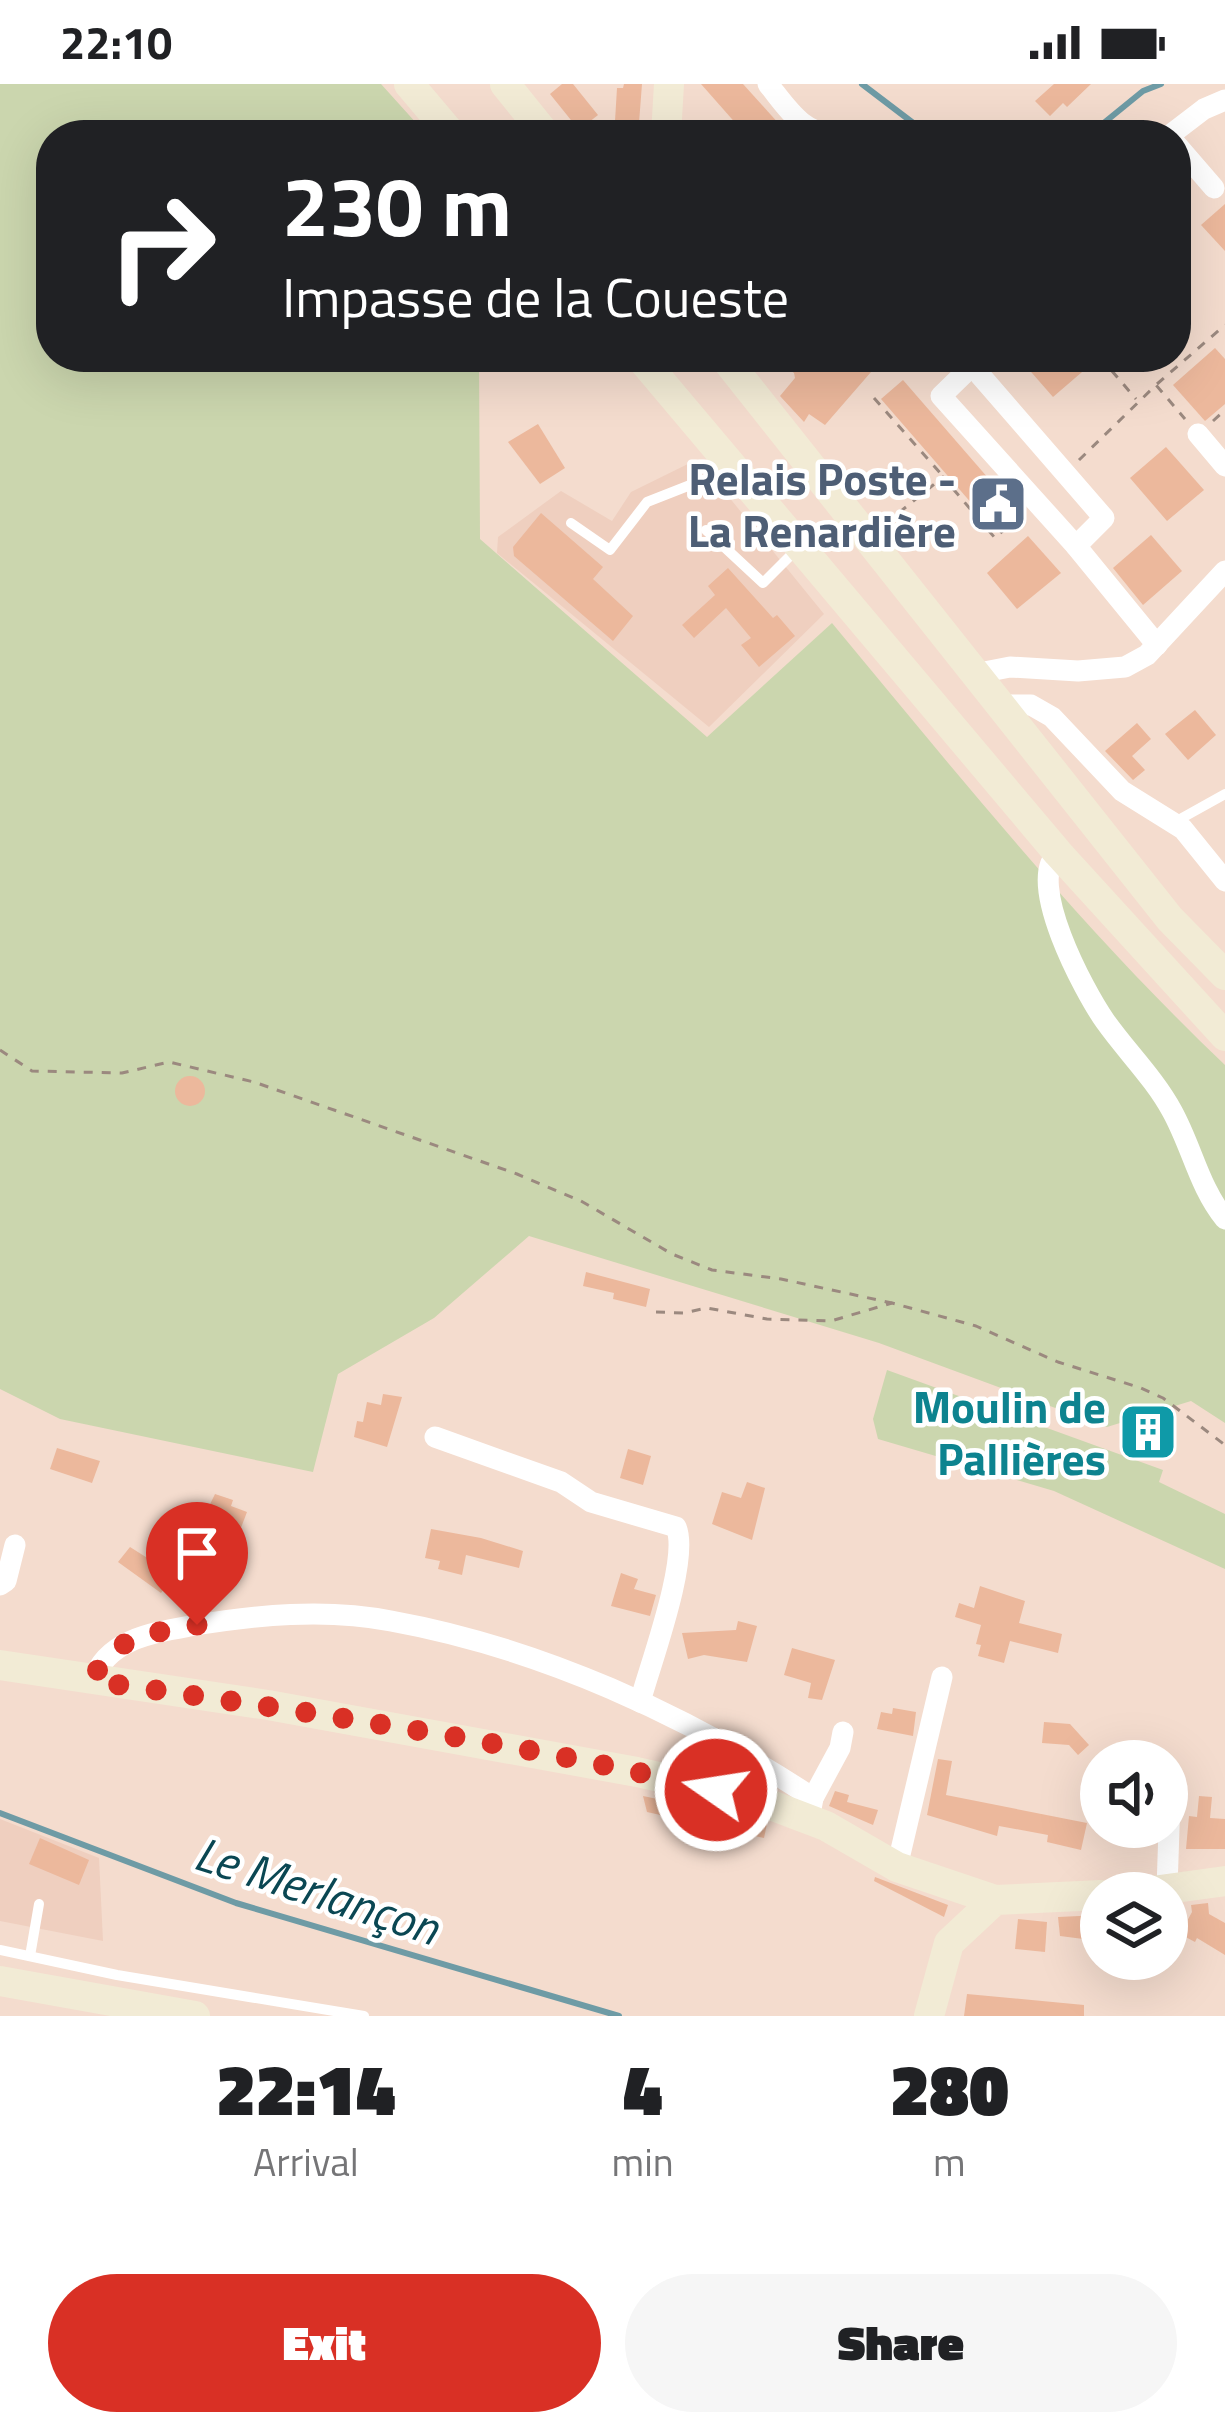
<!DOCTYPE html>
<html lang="en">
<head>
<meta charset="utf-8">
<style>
  body { margin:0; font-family:"Titillium Web",sans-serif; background:#f6f6f6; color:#202124; height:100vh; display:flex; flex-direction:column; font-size:45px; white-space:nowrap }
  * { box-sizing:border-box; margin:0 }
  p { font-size:39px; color:#757577 }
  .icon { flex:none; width:66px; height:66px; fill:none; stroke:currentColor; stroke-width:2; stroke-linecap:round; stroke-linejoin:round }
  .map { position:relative; height:1932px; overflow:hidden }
  .details { display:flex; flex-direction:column; background:#fff; flex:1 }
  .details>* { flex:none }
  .top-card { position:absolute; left:36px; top:36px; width:1155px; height:252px; border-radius:48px; box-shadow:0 12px 48px #0002; background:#202124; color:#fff; overflow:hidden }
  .tools { position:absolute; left:1080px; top:1656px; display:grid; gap:24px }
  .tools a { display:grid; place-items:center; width:108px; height:108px; border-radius:50%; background:#fff; box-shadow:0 12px 48px #0002; font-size:60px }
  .pin { position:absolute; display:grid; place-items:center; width:102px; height:102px; color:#fff; margin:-123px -51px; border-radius:50% 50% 50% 0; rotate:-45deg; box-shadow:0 0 12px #0007 }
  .pin .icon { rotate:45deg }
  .me { position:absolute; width:132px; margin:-66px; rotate:283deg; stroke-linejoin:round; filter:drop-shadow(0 0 9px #0008) }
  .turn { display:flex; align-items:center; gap:42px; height:252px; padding:0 48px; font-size:54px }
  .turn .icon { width:156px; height:156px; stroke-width:2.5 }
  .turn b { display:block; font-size:84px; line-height:102px }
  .eta { display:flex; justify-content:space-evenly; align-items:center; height:204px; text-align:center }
  .eta b { font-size:72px; font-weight:800; line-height:84px }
  .cta { display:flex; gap:24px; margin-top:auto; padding:24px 48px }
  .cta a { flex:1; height:138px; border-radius:72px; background:#d93025; color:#fff; font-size:48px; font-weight:800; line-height:138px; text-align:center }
  .cta a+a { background:#f6f6f6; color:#202124 }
  .status { display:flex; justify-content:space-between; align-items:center; height:84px; padding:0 60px; background:#fff; direction:ltr }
  .status svg { height:33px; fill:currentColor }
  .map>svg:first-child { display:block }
  .built { fill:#efcfbf }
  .green { fill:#cbd6ae }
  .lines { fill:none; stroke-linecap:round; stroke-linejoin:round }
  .stream { stroke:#6e9ba5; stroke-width:6 }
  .building { fill:#ecb89c }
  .path { stroke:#9b897f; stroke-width:3; stroke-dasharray:9 9; stroke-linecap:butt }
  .lane { stroke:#fff; stroke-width:10 }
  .street { stroke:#fff; stroke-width:21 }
  .secondary { stroke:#f2ebd5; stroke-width:30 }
  .route { stroke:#d93025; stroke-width:21; stroke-dasharray:0 37.8 }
  .labels { text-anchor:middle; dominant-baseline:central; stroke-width:9; stroke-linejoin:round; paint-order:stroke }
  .service-label { font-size:45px; font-weight:bold; fill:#4e5e75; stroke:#fff; text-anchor:end }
  .culture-label { font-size:45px; font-weight:bold; fill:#0d838f; stroke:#fff; text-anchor:end }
  .water-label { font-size:48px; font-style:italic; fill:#0a4753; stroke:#fff }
</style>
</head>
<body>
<div class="status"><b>22:10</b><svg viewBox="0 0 49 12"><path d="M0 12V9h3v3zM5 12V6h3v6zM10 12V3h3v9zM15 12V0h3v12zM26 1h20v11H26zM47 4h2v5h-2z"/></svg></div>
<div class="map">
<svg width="1225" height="1932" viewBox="0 0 1225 1932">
  <rect width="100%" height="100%" fill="#f4dcce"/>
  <g class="built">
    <polygon points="698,375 824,530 709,643 497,469 498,453 561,407 612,437 631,408"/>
    <polygon points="0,1735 99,1774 103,1857 0,1837"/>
  </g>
  <g class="green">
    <path d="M0 0H381L427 51H51V273H479L480 455 707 653 832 539C958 691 1082 845 1225 981V1339L1191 1317 1107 1343 879 1259 529 1152 434 1234 338 1290 313 1388 60 1335 0 1305Z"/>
    <polygon points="887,1286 1163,1386 1159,1398 1225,1430 1225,1485 1054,1407 878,1355 873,1335"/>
  </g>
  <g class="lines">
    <g class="stream">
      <polyline points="862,0 929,51"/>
      <polyline points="1089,51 1143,7 1161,0"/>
      <polyline points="0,1729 236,1819 619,1932"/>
    </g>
  </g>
  <g class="building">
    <polygon points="562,0 573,0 598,31 579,46 550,10"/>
    <polygon points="624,0 642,0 639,39 615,37 617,4 623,4"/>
    <polygon points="701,0 743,0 789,51 746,51"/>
    <polygon points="1054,0 1091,0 1067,23 1063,19 1050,32 1035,17"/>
    <polygon points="1225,120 1225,167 1201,141"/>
    <polygon points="1215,264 1225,275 1225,320 1205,337 1173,301"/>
    <polygon points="774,273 850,273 871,288 825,341 809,330 804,338 780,312 795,294 794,289"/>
    <polygon points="1018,273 1081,273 1089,282 1053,313"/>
    <polygon points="903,296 1015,425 993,444 881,315"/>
    <polygon points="538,340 565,384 540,400 508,358"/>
    <polygon points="1166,363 1204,406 1167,437 1130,394"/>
    <polygon points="541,429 603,483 593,495 633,532 613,557 514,472 513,463"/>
    <polygon points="1151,451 1182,487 1143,521 1113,484"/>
    <polygon points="1028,452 1061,489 1017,525 987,489"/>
    <polygon points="728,484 773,534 777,531 795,552 759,583 741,561 751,554 726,524 694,554 682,541 715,511 708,502"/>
    <polygon points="1195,626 1216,651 1188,676 1165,650"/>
    <polygon points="1137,639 1151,655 1132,672 1145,686 1133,696 1105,667"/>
    <circle cx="190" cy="1007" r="15"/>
    <polygon points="586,1188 650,1205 646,1223 613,1215 614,1209 583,1202"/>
    <polygon points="383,1310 402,1313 387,1363 354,1353 357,1337 363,1338 367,1318 381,1321"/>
    <polygon points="57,1364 100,1377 92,1399 50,1385"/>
    <polygon points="628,1365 651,1372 643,1401 620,1394"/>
    <polygon points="747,1398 765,1404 752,1456 712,1440 722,1408 741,1414"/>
    <polygon points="215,1410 233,1416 231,1422 247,1428 234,1462 196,1449"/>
    <polygon points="431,1445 481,1454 523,1467 519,1484 466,1471 462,1491 438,1485 440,1477 425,1474"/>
    <polygon points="130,1463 160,1482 165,1476 178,1485 161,1509 118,1478"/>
    <polygon points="621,1489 638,1495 634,1505 656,1511 650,1532 611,1522"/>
    <polygon points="980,1502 1025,1517 1019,1539 1062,1550 1058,1569 1010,1557 1004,1579 978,1572 981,1561 976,1560 981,1541 955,1533 959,1519 974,1524"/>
    <polygon points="738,1537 757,1542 747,1578 704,1571 688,1575 682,1549 736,1546"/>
    <polygon points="792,1564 835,1576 822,1616 808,1614 811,1599 784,1591"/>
    <polygon points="893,1624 916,1628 913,1652 877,1645 881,1628 892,1630"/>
    <polygon points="1044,1638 1070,1640 1089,1661 1078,1671 1069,1661 1042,1659"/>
    <polygon points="938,1675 952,1677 946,1711 1087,1739 1081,1766 1047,1758 1048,1751 999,1742 997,1752 927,1731"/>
    <polygon points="835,1707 849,1711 847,1718 878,1726 873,1741 829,1722"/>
    <polygon points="643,1712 753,1735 767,1740 764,1754 647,1728"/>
    <polygon points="1199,1712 1212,1713 1210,1734 1225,1735 1225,1765 1186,1765 1189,1732 1197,1733"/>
    <polygon points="40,1754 89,1776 79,1801 29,1780"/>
    <polygon points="875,1793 948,1821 944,1833 874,1797"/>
    <polygon points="1208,1819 1209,1830 1225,1839 1225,1871 1197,1854 1195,1858 1180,1850 1192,1828 1191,1821"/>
    <polygon points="1101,1831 1099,1857 1060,1852 1058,1833"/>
    <polygon points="1018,1835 1047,1838 1045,1868 1015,1865"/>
    <polygon points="967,1910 1084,1921 1084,1932 964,1932"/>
  </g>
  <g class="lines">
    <g class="path">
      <polyline points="1100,273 1136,315"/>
      <polyline points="1157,300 1225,241"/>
      <polyline points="874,314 942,391"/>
      <polyline points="1213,337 1225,326"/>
      <polyline points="1079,376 1156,301 1185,335"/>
      <polyline points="885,440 943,393 995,454 1019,432"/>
      <polyline points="0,966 32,987 122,989 169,978 254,998 517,1090 581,1117 672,1170 712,1186 781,1195 892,1219"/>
      <polyline points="656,1228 683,1229 707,1224 767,1235 831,1237 892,1219 976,1242 1058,1278 1141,1304 1163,1314 1225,1361"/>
    </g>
    <g class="lane">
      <polyline points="571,439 610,466 647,418 731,385"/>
      <polyline points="706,446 763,499 799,463"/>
      <polyline points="1173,739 1225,710"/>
      <polyline points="0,1866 117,1891 364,1932"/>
      <polyline points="30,1872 39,1820"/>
    </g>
    <g class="street">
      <path d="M768 0C786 22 804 53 836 49 854 47 867 44 884 51"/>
      <polyline points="1170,51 1204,25 1225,16"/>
      <polyline points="1176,60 1214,104"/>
      <polyline points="978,273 980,291 1104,434 1076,462 1157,561"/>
      <polyline points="976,278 941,312 1076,462"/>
      <polyline points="1198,350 1225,382"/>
      <polyline points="974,590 1010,583 1078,587 1125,583 1147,571 1225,487"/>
      <polyline points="999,621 1031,621 1052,633 1122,707 1183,745 1225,797"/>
      <path d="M1058 769C1025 797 1084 907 1105 937 1127 968 1154 994 1172 1027 1192 1063 1199 1103 1225 1135"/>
      <path d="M435 1353 561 1398 591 1418 676 1443C690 1474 650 1581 640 1618"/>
      <polyline points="0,1501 6,1497 15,1461"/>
      <path d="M93 1597C106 1556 151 1549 190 1542 256 1531 325 1524 391 1537 540 1564 687 1631 813 1714L809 1736"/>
      <polyline points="813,1714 840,1664 843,1648"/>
      <polyline points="897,1783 942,1593"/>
      <polyline points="1167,1805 1170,1714"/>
    </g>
    <g class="secondary">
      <polyline points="409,0 452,51"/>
      <polyline points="505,0 546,51"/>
      <polyline points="666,51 669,0"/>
      <polyline points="640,273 1058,769 1225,952"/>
      <polyline points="724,273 1170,835 1225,891"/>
      <polyline points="0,1581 268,1621 637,1688 755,1715 826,1742 897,1783 995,1816"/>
      <polyline points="1138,1809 1225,1797"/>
      <polyline points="0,1897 195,1932"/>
      <polyline points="929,1932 949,1859 995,1816 1101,1811"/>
    </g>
  </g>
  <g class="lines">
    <path class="route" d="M197 1541C156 1548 107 1553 93 1597 301 1627 511 1657 716 1706"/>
  </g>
  <defs>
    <g id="civic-square" transform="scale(3)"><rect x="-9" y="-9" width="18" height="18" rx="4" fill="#5c6f8a" stroke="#fff"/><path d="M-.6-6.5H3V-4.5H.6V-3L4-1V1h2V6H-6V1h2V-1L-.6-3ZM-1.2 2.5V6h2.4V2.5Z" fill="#fff"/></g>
    <g id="building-square" transform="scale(3)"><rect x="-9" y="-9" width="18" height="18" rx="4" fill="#0f9aa8" stroke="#fff"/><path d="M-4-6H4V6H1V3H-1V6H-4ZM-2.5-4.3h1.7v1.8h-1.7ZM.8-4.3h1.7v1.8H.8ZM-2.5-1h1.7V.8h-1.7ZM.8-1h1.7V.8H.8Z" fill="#fff"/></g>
  </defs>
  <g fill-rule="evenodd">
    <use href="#civic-square" x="998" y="420"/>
    <use href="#building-square" x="1148" y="1348"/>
  </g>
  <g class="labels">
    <g class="service-label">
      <text x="956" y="394">Relais Poste -<tspan x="956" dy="52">La Renardière</tspan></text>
    </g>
    <g class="culture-label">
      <text x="1106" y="1322">Moulin de<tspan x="1106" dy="52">Pallières</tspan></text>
    </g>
    <g class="water-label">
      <text transform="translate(317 1806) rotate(18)">Le Merlançon</text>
    </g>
  </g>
</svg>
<div class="tools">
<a><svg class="icon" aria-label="sound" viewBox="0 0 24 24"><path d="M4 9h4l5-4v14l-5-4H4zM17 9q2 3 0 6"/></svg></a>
<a><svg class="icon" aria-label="layers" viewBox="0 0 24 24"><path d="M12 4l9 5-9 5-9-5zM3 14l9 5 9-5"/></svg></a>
</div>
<div class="pin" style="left:197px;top:1541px;background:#d93025"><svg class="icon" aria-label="arrive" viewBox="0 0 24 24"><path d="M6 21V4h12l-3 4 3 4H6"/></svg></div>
<svg class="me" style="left:716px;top:1706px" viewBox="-20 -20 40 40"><circle r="17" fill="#d93025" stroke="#fff" stroke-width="3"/><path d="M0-11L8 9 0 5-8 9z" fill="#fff"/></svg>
<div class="top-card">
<div class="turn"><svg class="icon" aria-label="right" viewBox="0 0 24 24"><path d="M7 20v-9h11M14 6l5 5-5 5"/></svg><div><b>230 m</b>Impasse de la Coueste</div></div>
</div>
</div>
<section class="details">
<div class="eta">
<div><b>22:14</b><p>Arrival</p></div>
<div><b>4</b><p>min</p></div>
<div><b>280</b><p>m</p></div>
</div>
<div class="cta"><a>Exit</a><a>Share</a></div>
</section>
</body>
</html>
